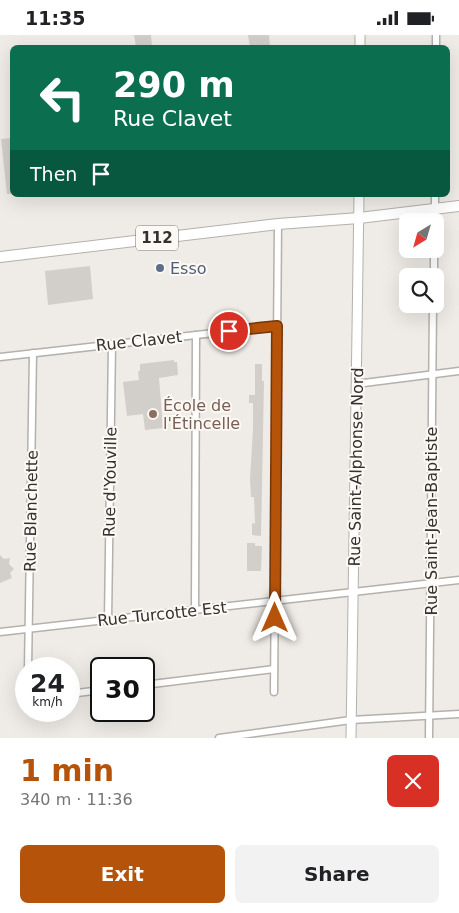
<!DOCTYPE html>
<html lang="en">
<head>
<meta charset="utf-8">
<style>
  body { margin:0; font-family:"DejaVu Sans",sans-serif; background:#f2f2f2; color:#202124; height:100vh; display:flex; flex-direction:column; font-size:19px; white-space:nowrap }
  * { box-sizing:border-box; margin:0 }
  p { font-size:16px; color:#757577 }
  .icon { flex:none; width:28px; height:28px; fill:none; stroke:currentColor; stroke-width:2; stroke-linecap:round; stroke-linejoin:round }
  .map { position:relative; height:703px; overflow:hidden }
  .side { display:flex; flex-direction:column; background:#fff; flex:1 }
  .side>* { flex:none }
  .guide { position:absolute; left:10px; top:10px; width:440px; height:152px; border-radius:8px; box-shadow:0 5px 20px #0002; background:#0b6e4f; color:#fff; overflow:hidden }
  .needle { width:32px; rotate:217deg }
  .buttons { position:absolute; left:399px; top:178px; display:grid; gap:10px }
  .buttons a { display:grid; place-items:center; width:45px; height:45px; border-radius:8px; background:#fff; box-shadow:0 5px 20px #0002; font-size:25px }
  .speed { position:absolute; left:15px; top:622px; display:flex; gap:10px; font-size:25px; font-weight:700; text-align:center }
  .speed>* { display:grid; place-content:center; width:65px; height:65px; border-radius:50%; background:#fff; box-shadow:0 5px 20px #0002; line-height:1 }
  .speed small { font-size:12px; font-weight:400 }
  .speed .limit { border:2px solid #111; border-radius:8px; background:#fff; color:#111 }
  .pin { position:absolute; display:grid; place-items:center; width:42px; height:42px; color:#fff; margin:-21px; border:2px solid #fff; border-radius:50%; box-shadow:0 1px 5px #0007 }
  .me { position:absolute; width:55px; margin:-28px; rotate:0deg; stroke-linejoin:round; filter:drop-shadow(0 0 4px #0008) }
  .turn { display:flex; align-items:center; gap:18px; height:105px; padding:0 20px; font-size:22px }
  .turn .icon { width:65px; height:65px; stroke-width:2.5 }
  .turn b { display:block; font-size:35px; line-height:42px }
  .then { display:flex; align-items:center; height:48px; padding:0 20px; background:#0003; gap:10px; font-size:19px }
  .round { display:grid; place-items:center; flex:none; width:52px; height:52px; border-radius:8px; background:#f2f2f2 }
  .overview { display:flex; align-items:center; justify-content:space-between; height:85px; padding:0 20px }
  h1 { font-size:30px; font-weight:600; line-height:38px; color:#b45309 }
  .button { display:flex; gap:10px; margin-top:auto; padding:10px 20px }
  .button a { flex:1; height:58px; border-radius:8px; background:#b45309; color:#fff; font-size:20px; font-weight:600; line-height:58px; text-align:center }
  .button a+a { background:#f2f2f2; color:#202124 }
  .status { display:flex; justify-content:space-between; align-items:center; height:35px; padding:0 25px; background:#fff; direction:ltr }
  .status svg { height:14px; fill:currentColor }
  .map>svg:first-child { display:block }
  .building { fill:#d2cfca }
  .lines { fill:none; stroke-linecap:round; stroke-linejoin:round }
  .minor-casing { stroke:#b4b1ac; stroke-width:9 }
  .secondary-casing { stroke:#b4b1ac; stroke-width:11 }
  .primary-casing { stroke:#b4b1ac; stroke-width:12 }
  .minor { stroke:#fff; stroke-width:6 }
  .secondary { stroke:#fff; stroke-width:9 }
  .primary { stroke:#fff; stroke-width:10 }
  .route-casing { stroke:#753606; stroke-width:12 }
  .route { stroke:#b45309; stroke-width:9 }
  .service-dot { fill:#5c6f8a; stroke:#fcf8f3; stroke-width:2 }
  .education-dot { fill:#8d6e63; stroke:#fcf8f3; stroke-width:2 }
  .labels { text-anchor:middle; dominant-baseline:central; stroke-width:4; stroke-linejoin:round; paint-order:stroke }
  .shield { fill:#fcf8f3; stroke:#6f6d6a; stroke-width:1 }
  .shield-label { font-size:15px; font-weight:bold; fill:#333230 }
  .service-label { font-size:16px; fill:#4e5e75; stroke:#fcf8f3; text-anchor:start }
  .street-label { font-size:16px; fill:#333230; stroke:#fcf8f3 }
  .education-label { font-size:16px; fill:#785e54; stroke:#fcf8f3; text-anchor:start }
</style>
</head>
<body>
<div class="status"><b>11:35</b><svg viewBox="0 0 49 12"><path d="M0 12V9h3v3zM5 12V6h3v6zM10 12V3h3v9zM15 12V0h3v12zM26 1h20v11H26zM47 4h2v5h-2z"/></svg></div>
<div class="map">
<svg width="459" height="703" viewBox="0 0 459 703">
  <rect width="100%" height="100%" fill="#efebe6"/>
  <g class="building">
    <polygon points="134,0 151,0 152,12 136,12"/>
    <polygon points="248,0 269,0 270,12 250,12"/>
    <polygon points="12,103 12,159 7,159 1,104"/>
    <polygon points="90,231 93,264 48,270 45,236"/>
    <polygon points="174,325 174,327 177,327 178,340 159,343 163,393 145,395 143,379 127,381 123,347 139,345 138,336 140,336 140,329"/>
    <polygon points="255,329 262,329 262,346 264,346 261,501 252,500 252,488 255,489 254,462 251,462 250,444 253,393 253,368 249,368 249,360 255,360"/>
    <polygon points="247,508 255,508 255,511 262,511 261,536 247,536"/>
    <polygon points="0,520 4,524 10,523 9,529 14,534 10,538 12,543 0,548"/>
  </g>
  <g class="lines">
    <g class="minor-casing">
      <g id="minor">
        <polyline points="436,12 436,0"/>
        <polyline points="435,186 435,160"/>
        <polyline points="434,241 434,214"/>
        <polyline points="0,322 277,291"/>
        <polyline points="356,349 459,336"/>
        <polyline points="195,575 196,300"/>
        <polyline points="108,585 112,309"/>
        <polyline points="0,597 459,545"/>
        <polyline points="28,634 33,318"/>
        <polyline points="144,650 274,634"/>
        <polyline points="274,657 278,189"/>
        <polyline points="69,659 101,655"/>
        <polyline points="219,703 351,685 459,679"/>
        <polyline points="429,703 433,269"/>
      </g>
    </g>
    <g class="secondary-casing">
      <g id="secondary">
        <polyline points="360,0 360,12"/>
        <polyline points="351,703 359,160"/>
      </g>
    </g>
    <g class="primary-casing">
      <polyline id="primary" points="0,222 278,189 359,183 459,171"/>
    </g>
    <use href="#minor" class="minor"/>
    <use href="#secondary" class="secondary"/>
    <use href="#primary" class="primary"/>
  </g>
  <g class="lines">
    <g class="route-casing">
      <polyline id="route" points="229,296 277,291 275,583"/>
    </g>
    <use href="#route" class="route"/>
  </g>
  <circle class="service-dot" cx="160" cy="233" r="5"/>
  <circle class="education-dot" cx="153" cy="379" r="5"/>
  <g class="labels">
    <rect class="shield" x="136" y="190.5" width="42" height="25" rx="4"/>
    <g class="shield-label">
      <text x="157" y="203">112</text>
    </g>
    <g class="service-label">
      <text x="170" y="233">Esso</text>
    </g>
    <g class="street-label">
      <text transform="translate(139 306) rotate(-6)">Rue Clavet</text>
      <text transform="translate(356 432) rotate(-89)">Rue Saint-Alphonse Nord</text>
      <text transform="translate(110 447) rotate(-89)">Rue d'Youville</text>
      <text transform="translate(31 476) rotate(-89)">Rue Blanchette</text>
      <text transform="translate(431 486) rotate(-90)">Rue Saint-Jean-Baptiste</text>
      <text transform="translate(162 579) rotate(-6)">Rue Turcotte Est</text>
    </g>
    <g class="education-label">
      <text x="163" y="370">École de<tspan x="163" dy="18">l'Étincelle</tspan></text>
    </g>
  </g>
</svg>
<div class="buttons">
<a><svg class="needle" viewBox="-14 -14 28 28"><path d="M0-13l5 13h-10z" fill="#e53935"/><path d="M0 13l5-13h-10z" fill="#757577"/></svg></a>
<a><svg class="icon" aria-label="search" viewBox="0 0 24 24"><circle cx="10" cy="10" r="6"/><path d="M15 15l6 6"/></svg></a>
</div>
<div class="speed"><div>24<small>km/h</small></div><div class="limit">30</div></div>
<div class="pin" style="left:229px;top:296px;background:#d93025"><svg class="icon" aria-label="arrive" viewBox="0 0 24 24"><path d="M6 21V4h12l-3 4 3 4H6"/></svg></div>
<svg class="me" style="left:275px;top:583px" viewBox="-20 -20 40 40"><path d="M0-17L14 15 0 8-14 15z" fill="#b45309" stroke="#fff" stroke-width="4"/></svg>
<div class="guide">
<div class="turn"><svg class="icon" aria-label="left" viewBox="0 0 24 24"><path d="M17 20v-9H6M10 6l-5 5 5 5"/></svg><div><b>290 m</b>Rue Clavet</div></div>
<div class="then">Then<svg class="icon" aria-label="arrive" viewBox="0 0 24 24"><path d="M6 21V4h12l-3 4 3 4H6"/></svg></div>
</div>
</div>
<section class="side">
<div class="overview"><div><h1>1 min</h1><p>340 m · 11:36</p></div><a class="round" style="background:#d93025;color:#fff"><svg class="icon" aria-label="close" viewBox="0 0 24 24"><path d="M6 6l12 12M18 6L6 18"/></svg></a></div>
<div class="button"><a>Exit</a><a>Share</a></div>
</section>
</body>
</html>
